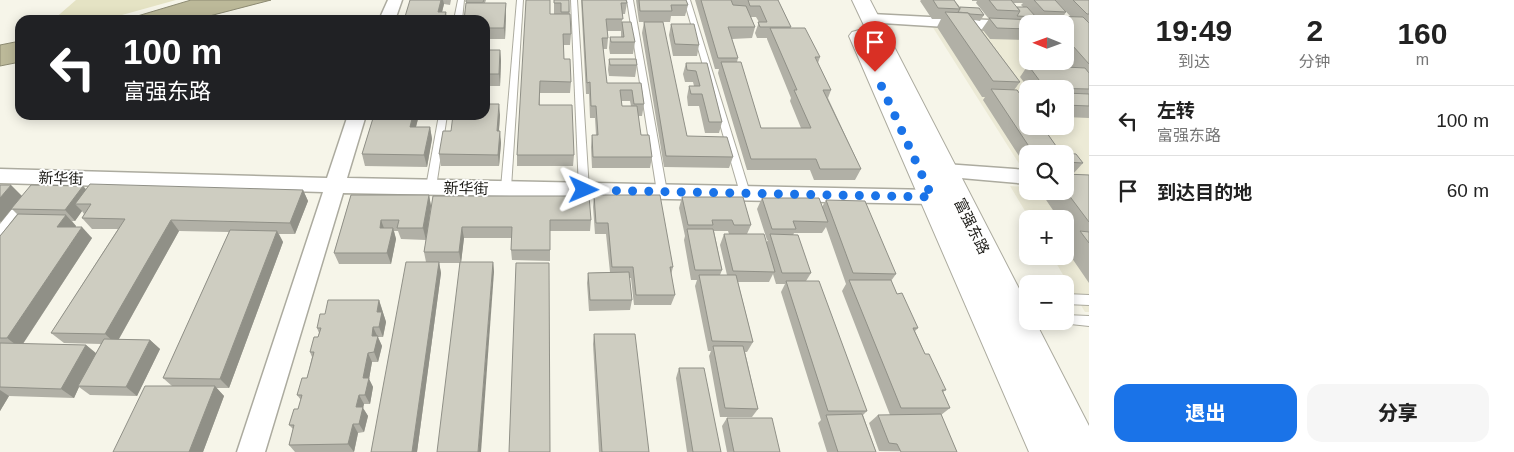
<!DOCTYPE html>
<html lang="zh">
<head>
<meta charset="utf-8">
<style>
  body { margin:0; font-family:Arial,"Noto Sans SC",sans-serif; background:#f6f6f6; color:#222; height:100vh; display:flex; flex-direction:column; font-size:19px; white-space:nowrap }
  * { box-sizing:border-box; margin:0 }
  p { font-size:16px; color:#767676 }
  .icon { flex:none; width:28px; height:28px; fill:none; stroke:currentColor; stroke-width:2; stroke-linecap:round; stroke-linejoin:round }
  .map { position:relative; flex:1; overflow:hidden }
  .panel { display:flex; flex-direction:column; background:#fff; width:425px }
  .panel>* { flex:none }
  .banner { position:absolute; left:15px; top:15px; width:475px; height:105px; border-radius:15px; box-shadow:0 2px 12px #0003; background:#202124; color:#fff; overflow:hidden }
  .needle { width:32px; rotate:271deg }
  .buttons { position:absolute; left:1019px; top:15px; display:grid; gap:10px }
  .buttons a { display:grid; place-items:center; width:55px; height:55px; border-radius:10px; background:#fff; box-shadow:0 2px 12px #0003; font-size:25px }
  .pin { position:absolute; display:grid; place-items:center; width:42px; height:42px; color:#fff; margin:-51px -21px; border-radius:50% 50% 50% 0; rotate:-45deg; box-shadow:0 0 5px #0007 }
  .pin .icon { rotate:45deg }
  .me { position:absolute; width:55px; margin:-28px; rotate:91deg; stroke-linejoin:round; filter:drop-shadow(0 0 4px #0008) }
  .turn { display:flex; align-items:center; gap:18px; height:105px; padding:0 25px; font-size:22px }
  .turn .icon { width:65px; height:65px; stroke-width:2.5 }
  .turn b { display:block; font-size:35px; line-height:42px }
  .eta { display:flex; justify-content:space-evenly; align-items:center; height:85px; text-align:center }
  .eta b { font-size:30px; font-weight:800; line-height:35px }
  .cta { display:flex; gap:10px; margin-top:auto; padding:10px 25px }
  .cta a { flex:1; height:58px; border-radius:15px; background:#1a73e8; color:#fff; font-size:20px; font-weight:800; line-height:58px; text-align:center }
  .cta a+a { background:#f6f6f6; color:#222 }
  ul { padding:0; list-style:none }
  li { display:flex; align-items:center; gap:15px; height:70px; padding:0 25px; border-top:1px solid #e0e0e0 }
  li div { flex:1 }
  li b { display:block; font-size:19px }
  li em { font-style:normal }
  main { display:flex; flex:1; min-height:0 }
  .map>svg:first-child { display:block }
  .built { fill:#ecead6; fill-rule:evenodd }
  .green { fill:#e5e3c4 }
  .water { fill:#bcb999; stroke:#8c8a72 }
  .lines { fill:none; stroke-linecap:round; stroke-linejoin:round }
  .service-casing { stroke:#acab9f; stroke-width:2 }
  .minor-casing { stroke:#acab9f; stroke-width:3 }
  .secondary-casing { stroke:#acab9f; stroke-width:2 }
  .service { fill:#fff; fill-rule:evenodd }
  .minor { fill:#fff; fill-rule:evenodd }
  .secondary { fill:#fff; fill-rule:evenodd }
  .wall { fill:#b1b0a6; fill-rule:evenodd }
  .shaded-wall { fill:#909087 }
  .building { fill:#cecdc1; stroke:#909087 }
  .route { stroke:#1a73e8; stroke-width:9; stroke-dasharray:0 16.2 }
  .labels { text-anchor:middle; dominant-baseline:central; stroke-width:4; stroke-linejoin:round; paint-order:stroke }
  .street-label { font-size:15px; fill:#1d1c18; stroke:#fff }
</style>
</head>
<body>
<main>
<div class="map">
<svg width="1089" height="452" viewBox="0 0 1089 452">
  <rect width="100%" height="100%" fill="#f6f5e9"/>
  <g class="built">
    <path d="M932 26 1027 29 1028 61H1065L1089 45V177L1065 175V154H1028L1027 173H1025ZM1028 89H1065V126H1028Z"/>
    <polygon points="1010,186 1027,187 1028,191 1089,190 1089,312 1085,312 1052,256 1065,256 1065,219 1030,219"/>
  </g>
  <polygon class="green" points="76,0 176,0 104,20 53,20"/>
  <g class="water">
    <polygon points="191,0 271,0 194,20 124,20"/>
    <polygon points="20,41 20,62 0,66 0,45"/>
  </g>
  <g class="lines">
    <g class="service-casing">
      <g id="service">
        <polygon points="458,0 464,0 462,20 454,20"/>
        <polygon points="517,0 523,0 511,188 506,191 501,188"/>
        <polygon points="571,0 577,0 589,190 584,193 579,190"/>
        <polygon points="627,0 633,0 667,192 662,195 657,192"/>
        <polygon points="684,0 690,0 750,193 748,195 745,196 740,193"/>
        <polygon points="439,115 447,115 436,187 431,190 426,187"/>
        <polygon points="23,198 26,199 28,202 26,205 4,234 0,235 0,224 20,199"/>
        <polygon points="1010,291 1028,292 1028,302 1006,299 1005,296 1006,293"/>
        <polygon points="1065,294 1089,295 1089,305 1065,304"/>
        <polygon points="1065,315 1089,316 1089,326 1061,323 1060,321 1065,321"/>
      </g>
    </g>
    <g class="minor-casing">
      <g id="minor">
        <polygon points="388,0 402,0 395,20 379,20"/>
        <polygon points="871,14 1028,22 1033,24 1028,24 1028,32 866,22 863,19 866,16"/>
        <polygon points="348,115 366,115 347,178 932,190 939,192 942,197 939,202 932,204 343,193 265,452 237,452 323,192 0,183 0,169 327,178"/>
        <polygon points="945,164 1028,170 1028,184 938,176 935,171 938,166"/>
      </g>
    </g>
    <g class="secondary-casing">
      <polygon id="secondary" points="852,0 870,0 1028,306 1028,321 1035,321 1089,426 1089,452 1029,452 849,36 852,32 859,30 868,34"/>
    </g>
    <use href="#service" class="service"/>
    <use href="#minor" class="minor"/>
    <use href="#secondary" class="secondary"/>
  </g>
  <g class="wall">
    <polygon points="410,0 451,0 450,5 444,4 442,12 447,20"/>
    <polygon points="466,0 486,0 485,3 506,3 506,14 505,39 485,39 485,20 466,5"/>
    <polygon points="554,0 569,0 571,34 570,45 563,45 564,59 571,82 570,93 540,93 540,105 574,155 573,166 517,166 517,155 550,14 554,14"/>
    <path d="M581 0H626L627 3 625 14H622V22L635 42 633 54H610L609 48 610 37H621V31H607L608 38 607 49H603L607 83H641L644 104 642 116H638L641 135 652 157 650 168H592L591 147 592 135H596L595 118H590L589 94H586ZM622 101H630L631 106H622Z"/>
    <polygon points="636,0 686,0 688,5 685,16 671,16 670,22 639,22"/>
    <path d="M695 0H778L791 27 790 28 820 57 818 63 831 90 828 98 861 169 855 180H814L810 170H747L718 73 719 69H715ZM751 17H756L759 22 755 33 757 38H767V39L791 98 790 101 801 128H761L737 62 738 58 732 39 752 38 755 27Z"/>
    <polygon points="921,0 954,0 960,7 979,8 984,15 980,21 974,20 1020,82 1014,90 1017,90 1028,105 1028,126 1042,126 1061,153 1076,154 1083,163 1073,174 1089,175 1089,283 1065,248 1065,246 1073,238 1065,227 1065,219 1059,219 1040,191 1065,191 1065,154 1028,154 1028,170 983,100 985,97 982,97 937,27 941,19 932,19 920,1"/>
    <path d="M972 0H1055L1066 12 1063 17H1071L1055 0H1089V118L1065 117V89H1029L1020 77 1028 65 1065 67 1061 61H1065V24H1041L1042 23 1036 22 1028 24V40L990 39 982 29 989 19 976 3 977 1H972ZM1013 3H1023L1021 5 1023 7H1017Z"/>
    <polygon points="644,22 687,136 733,157 729,168 664,167 642,33"/>
    <polygon points="671,24 699,45 697,56 673,56 669,35"/>
    <polygon points="485,50 500,50 501,61 500,86 485,86"/>
    <polygon points="609,59 637,65 635,77 609,76 608,70"/>
    <polygon points="686,63 707,63 722,122 719,133 705,133 699,106 688,106 687,97 689,86 694,86 693,82 685,82 683,74"/>
    <polygon points="374,115 419,115 416,127 430,127 432,139 427,167 365,166 362,154"/>
    <polygon points="500,115 499,131 501,143 499,166 441,166 439,154 451,131"/>
    <path d="M0 185 22 196 83 186 86 189 303 190 308 201 295 234H279L283 242 229 388H216L224 396 203 452H113L172 386 163 378 229 232 179 231 119 339 150 340 160 349 137 396 90 395 79 387 74 398 9 396 0 411V236L17 214 12 209 1 222H0ZM82 211 84 214 82 218 92 229H118L51 333 64 343 101 344 96 353 86 345 23 344 92 238 76 227V226L72 221H75Z"/>
    <polygon points="351,195 429,195 431,206 426,240 401,239 398,231 394,231 396,239 391,264 339,264 334,253"/>
    <polygon points="594,195 673,267 671,275 675,295 671,305 634,305 631,278 629,278 632,300 630,310 589,311 587,283 588,273 610,272 606,234 595,234 593,207"/>
    <polygon points="433,196 591,220 590,231 550,231 550,261 512,260 511,250 512,238 464,238 461,262 493,262 494,272 459,263 439,263 441,273 417,452 371,452 426,262 424,252"/>
    <path d="M682 197 751 225 747 234 766 243 768 240H767L757 209 762 198 822 207 826 200 896 274 891 281 897 294 918 328 915 331 925 354 946 390 943 392 950 408 941 415 957 452 879 451 869 423 878 415H890L842 291 846 284 826 227 822 233H794L793 235 811 273 806 281 867 411 863 415 876 452H827L818 423 821 420 781 292 785 284H776L773 274 769 282H738L753 342 747 352H745L758 409 752 417H720L709 356 711 351H708L695 286 697 280H691L684 240 685 236 679 208ZM714 231H728L729 234H724L720 245 727 275H720L722 270Z"/>
    <polygon points="379,300 386,322 383,337 378,337 382,346 378,362 372,362 369,379 373,387 370,404 364,404 363,408 368,416 364,432 358,433 354,452 295,452 289,445 293,429 289,425 298,409 301,400 297,395 307,378 312,357 310,352 318,337 319,333 317,328 325,314"/>
    <polygon points="594,334 649,452 599,452 593,344"/>
    <polygon points="679,368 721,452 687,452 676,378"/>
    <polygon points="727,418 780,452 727,452 722,426"/>
  </g>
  <g class="shaded-wall">
    <polygon points="441,0 443,0 444,4 440,20 438,12"/>
    <polygon points="506,3 506,14 505,39 504,28"/>
    <polygon points="446,12 447,20 444,20"/>
    <polygon points="500,50 501,61 500,86 499,74"/>
    <polygon points="499,104 500,115 498,143 497,131"/>
    <polygon points="413,115 419,115 413,138 410,127"/>
    <polygon points="430,127 432,139 427,167 424,155"/>
    <polygon points="500,131 501,143 499,166 498,155"/>
    <polygon points="11,185 22,196 1,222 0,221 0,198"/>
    <polygon points="83,186 92,197 75,204 82,211 75,221 65,210"/>
    <polygon points="303,190 308,201 295,234 290,223"/>
    <polygon points="429,195 431,206 426,240 423,228"/>
    <polygon points="66,215 76,226 68,238 57,227"/>
    <polygon points="171,220 179,231 116,344 105,334"/>
    <polygon points="381,220 385,231 380,228"/>
    <polygon points="82,227 92,238 20,348 7,338"/>
    <polygon points="462,227 464,238 461,263 459,252"/>
    <polygon points="393,228 396,239 391,264 387,253"/>
    <polygon points="277,231 283,242 229,388 220,379"/>
    <polygon points="439,262 441,273 417,452 412,452"/>
    <polygon points="493,262 494,272 481,452 478,452"/>
    <polygon points="379,300 386,322 383,337 379,327 377,312"/>
    <polygon points="373,327 382,346 378,362 374,352 372,336"/>
    <polygon points="150,340 160,349 137,396 126,387"/>
    <polygon points="86,345 98,355 78,386 79,387 74,398 61,389"/>
    <polygon points="368,353 372,362 369,379 373,387 370,404 365,395 363,378"/>
    <polygon points="215,386 224,396 203,452 189,452"/>
    <polygon points="0,390 9,396 0,411"/>
    <polygon points="359,395 364,404 363,408 368,416 364,432 359,424 356,407"/>
    <polygon points="353,424 358,433 354,452 348,444"/>
  </g>
  <g class="building">
    <polygon points="410,0 441,0 438,12 446,12 444,20 404,20"/>
    <polygon points="466,0 484,0 483,2 466,2"/>
    <polygon points="526,0 550,0 550,14 570,14 571,34 563,34 564,59 570,59 571,82 540,81 539,105 572,105 574,155 517,155"/>
    <polygon points="554,0 569,0 569,12 561,12 561,3 554,3"/>
    <polygon points="582,0 626,0 627,3 621,3 623,19 606,19 608,38 602,38 607,83 641,83 644,104 634,104 632,90 620,90 622,106 637,106 641,135 649,135 652,157 593,157 592,135 598,135 596,106 591,106 590,82 587,83"/>
    <polygon points="639,0 686,0 688,5 671,5 672,11 640,11"/>
    <polygon points="701,0 731,0 733,5 746,6 755,27 728,27 738,58 718,58"/>
    <polygon points="748,0 778,0 791,27 760,27 758,22 767,22 760,6 750,6"/>
    <polygon points="933,0 954,0 960,9 938,8"/>
    <polygon points="989,0 1011,0 1020,11 997,10"/>
    <polygon points="1034,0 1055,0 1066,12 1044,11"/>
    <polygon points="1073,0 1089,0 1089,14 1087,14"/>
    <polygon points="466,3 506,3 504,28 485,28 485,20 464,20"/>
    <polygon points="960,7 979,8 984,15 970,14 968,13 958,12 960,9"/>
    <polygon points="1017,7 1027,7 1036,17 1017,16 1020,11"/>
    <polygon points="945,12 968,13 1020,82 993,81"/>
    <polygon points="1046,16 1083,17 1089,23 1089,64 1065,37 1065,24 1053,24"/>
    <polygon points="989,18 1034,20 1037,24 1028,24 1028,29 997,28"/>
    <polygon points="622,22 631,22 635,42 611,42 610,37 624,37"/>
    <polygon points="644,22 663,22 687,136 727,137 733,157 666,156"/>
    <polygon points="671,24 694,24 699,45 675,44"/>
    <polygon points="770,28 805,28 820,57 815,57 831,90 823,90 861,169 820,169 816,159 751,159 721,62 741,62 761,128 811,128 794,90 797,90"/>
    <polygon points="485,50 500,50 499,74 485,74"/>
    <polygon points="609,59 636,59 637,65 610,65"/>
    <polygon points="686,63 707,63 722,122 709,122 702,94 691,94 689,86 700,86 696,71 687,70"/>
    <polygon points="1028,65 1085,68 1089,73 1089,89 1045,88"/>
    <polygon points="991,89 1017,90 1028,105 1028,126 1042,126 1061,153 1076,154 1083,163 1065,162 1065,154 1034,154"/>
    <polygon points="1065,93 1089,94 1089,106 1065,105"/>
    <polygon points="485,104 499,104 497,131 500,131 498,155 439,154 443,131 451,131 453,115 485,115"/>
    <polygon points="374,115 413,115 410,127 430,127 424,155 362,154"/>
    <polygon points="1065,174 1089,175 1089,222 1065,190"/>
    <polygon points="90,184 303,190 290,223 171,220 105,334 51,333 125,219 82,218 91,204 75,204"/>
    <polygon points="0,185 11,185 0,198"/>
    <polygon points="31,185 83,186 65,210 11,209"/>
    <polygon points="351,195 429,195 423,228 397,228 399,220 381,220 380,228 393,228 387,253 334,253"/>
    <polygon points="594,195 660,195 673,267 670,267 675,295 636,295 633,267 612,267 608,223 596,223"/>
    <polygon points="433,196 589,196 591,220 550,220 550,250 511,250 512,227 462,227 459,252 424,252"/>
    <polygon points="682,197 743,197 751,225 734,225 732,220 712,220 713,225 688,225"/>
    <polygon points="762,198 819,198 828,222 793,221 796,229 772,229"/>
    <polygon points="826,200 865,201 896,274 853,273"/>
    <polygon points="18,214 66,215 57,227 82,227 7,338 0,338 0,236"/>
    <polygon points="687,229 713,229 722,270 695,270"/>
    <polygon points="230,230 277,231 220,379 163,378"/>
    <polygon points="1080,231 1089,232 1089,243"/>
    <polygon points="724,234 764,234 775,272 733,271"/>
    <polygon points="770,234 798,235 811,273 782,273"/>
    <polygon points="406,262 439,262 412,452 371,452"/>
    <polygon points="460,262 493,262 478,452 437,452"/>
    <polygon points="516,263 549,263 550,452 509,452"/>
    <polygon points="629,272 632,300 590,300 588,273"/>
    <polygon points="699,275 736,275 753,342 712,341"/>
    <polygon points="849,280 891,280 897,294 902,293 918,328 913,328 925,354 929,354 946,390 942,390 950,408 901,408"/>
    <polygon points="786,281 819,281 867,411 828,411"/>
    <polygon points="328,300 379,300 377,312 382,312 379,327 373,327 372,336 378,336 374,352 368,353 363,378 369,378 365,395 359,395 356,407 363,407 359,424 353,424 348,444 289,445 294,425 289,425 294,409 298,409 302,395 297,395 302,378 307,378 314,352 310,352 314,337 318,337 321,328 317,328 320,314 325,314"/>
    <polygon points="594,334 635,334 649,452 602,452"/>
    <polygon points="104,339 150,340 126,387 78,386"/>
    <polygon points="0,343 86,345 61,389 0,387"/>
    <polygon points="713,346 743,346 758,409 725,408"/>
    <polygon points="679,368 704,368 721,452 693,452"/>
    <polygon points="145,386 215,386 189,452 113,452"/>
    <polygon points="862,414 876,452 838,452 826,415"/>
    <polygon points="941,414 957,452 901,452 897,444 889,443 878,415"/>
    <polygon points="727,418 772,418 780,452 734,452"/>
  </g>
  <g class="lines">
    <polyline class="route" points="584,190 932,197 875,72"/>
  </g>
  <g class="labels">
    <g class="street-label">
      <text transform="translate(61 178) rotate(2)">新华街</text>
      <text transform="translate(466 188) rotate(1)">新华街</text>
      <text transform="translate(972 226) rotate(64)">富强东路</text>
    </g>
  </g>
</svg>
<div class="buttons">
<a><svg class="needle" viewBox="-14 -14 28 28"><path d="M0-13l5 13h-10z" fill="#e53935"/><path d="M0 13l5-13h-10z" fill="#767676"/></svg></a>
<a><svg class="icon" aria-label="sound" viewBox="0 0 24 24"><path d="M4 9h4l5-4v14l-5-4H4zM17 9q2 3 0 6"/></svg></a>
<a><svg class="icon" aria-label="search" viewBox="0 0 24 24"><circle cx="10" cy="10" r="6"/><path d="M15 15l6 6"/></svg></a>
<a>+</a>
<a>−</a>
</div>
<div class="pin" style="left:875px;top:72px;background:#d93025"><svg class="icon" aria-label="arrive" viewBox="0 0 24 24"><path d="M6 21V4h12l-3 4 3 4H6"/></svg></div>
<svg class="me" style="left:584px;top:190px" viewBox="-20 -20 40 40"><path d="M0-17L14 15 0 8-14 15z" fill="#1a73e8" stroke="#fff" stroke-width="4"/></svg>
<div class="banner">
<div class="turn"><svg class="icon" aria-label="left" viewBox="0 0 24 24"><path d="M17 20v-9H6M10 6l-5 5 5 5"/></svg><div><b>100 m</b>富强东路</div></div>
</div>
</div>
<section class="panel">
<div class="eta">
<div><b>19:49</b><p>到达</p></div>
<div><b>2</b><p>分钟</p></div>
<div><b>160</b><p>m</p></div>
</div>
<ul>
<li><svg class="icon" aria-label="left" viewBox="0 0 24 24"><path d="M17 20v-9H6M10 6l-5 5 5 5"/></svg><div><b>左转</b><p>富强东路</p></div><em>100 m</em></li>
<li><svg class="icon" aria-label="arrive" viewBox="0 0 24 24"><path d="M6 21V4h12l-3 4 3 4H6"/></svg><div><b>到达目的地</b></div><em>60 m</em></li>
</ul>
<div class="cta"><a>退出</a><a>分享</a></div>
</section>
</main>
</body>
</html>
